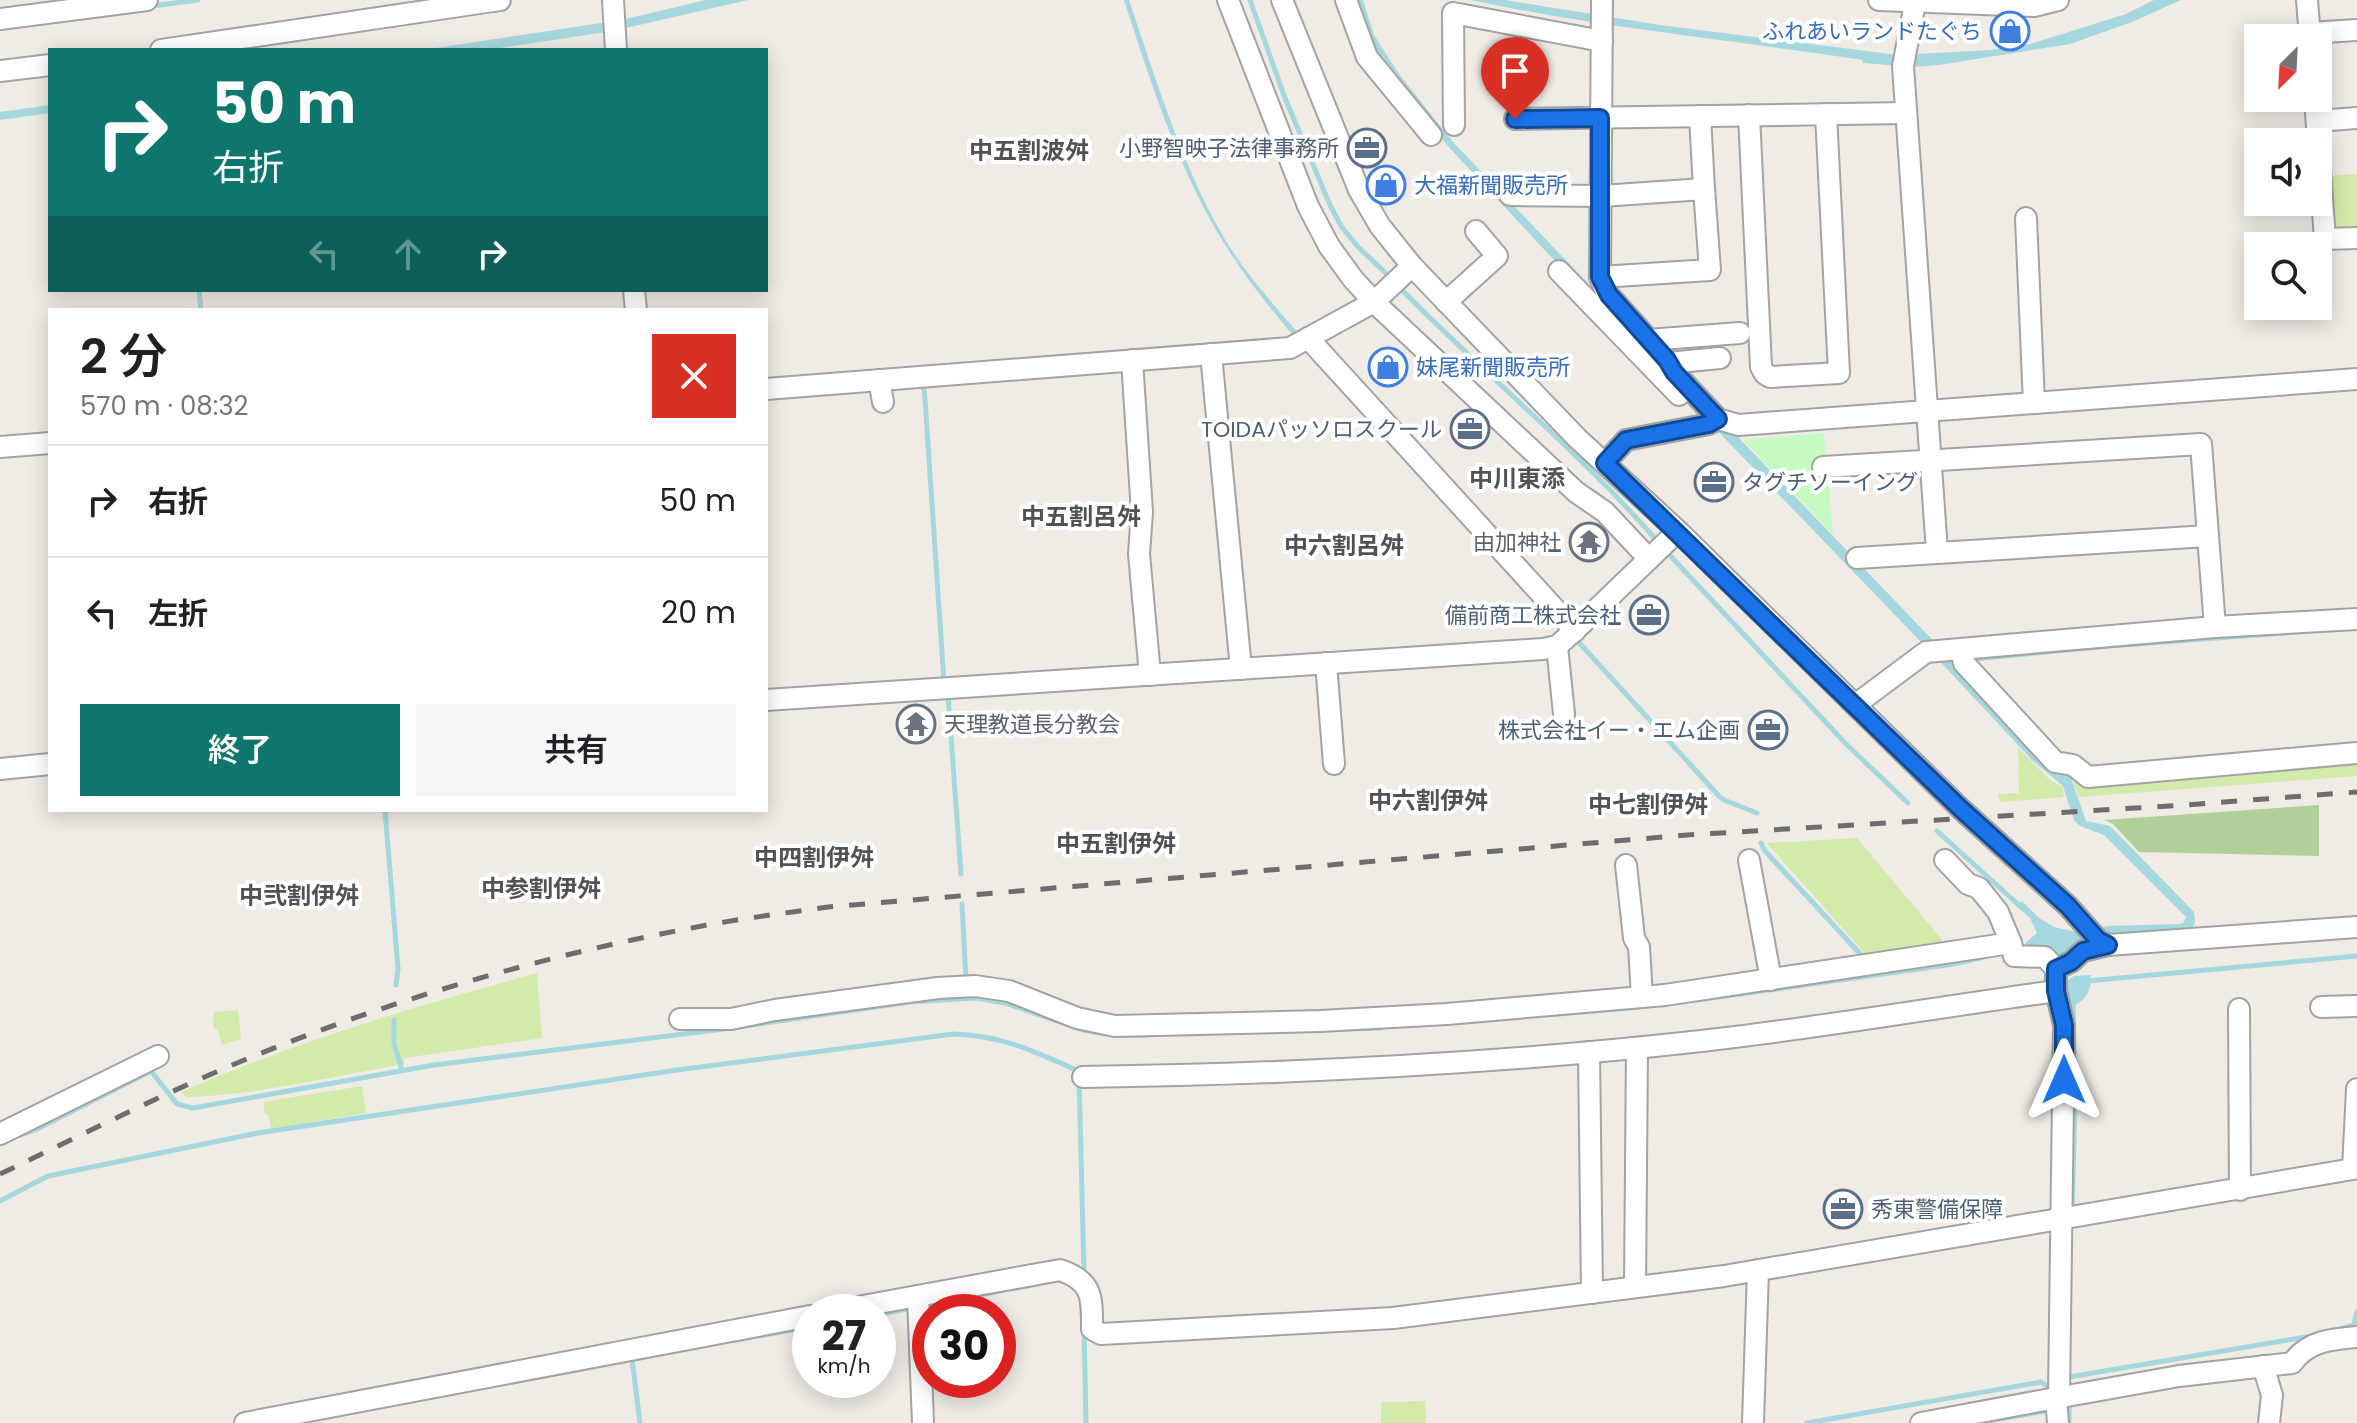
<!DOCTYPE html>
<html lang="ja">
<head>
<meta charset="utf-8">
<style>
  body { margin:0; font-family:Poppins,"Noto Sans JP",sans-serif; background:#f6f6f6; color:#202124; height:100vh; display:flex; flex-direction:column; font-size:30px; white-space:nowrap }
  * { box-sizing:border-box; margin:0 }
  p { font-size:26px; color:#757577 }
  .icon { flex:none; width:44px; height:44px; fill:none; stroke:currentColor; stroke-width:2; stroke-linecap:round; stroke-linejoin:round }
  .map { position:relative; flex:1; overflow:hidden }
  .panel { position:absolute; left:48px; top:308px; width:720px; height:504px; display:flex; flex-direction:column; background:#fff; border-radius:0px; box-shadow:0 4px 20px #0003 }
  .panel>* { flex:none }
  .banner { position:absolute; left:48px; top:48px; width:720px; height:244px; border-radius:0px; box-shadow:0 4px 20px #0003; background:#0f766e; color:#fff; overflow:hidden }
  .needle { width:52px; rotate:204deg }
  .controls { position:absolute; left:2244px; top:24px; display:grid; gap:16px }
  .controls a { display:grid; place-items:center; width:88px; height:88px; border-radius:0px; background:#fff; box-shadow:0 4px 20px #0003; font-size:40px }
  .speed { position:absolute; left:792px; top:1294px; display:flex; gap:16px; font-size:40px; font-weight:700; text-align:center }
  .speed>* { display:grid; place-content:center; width:104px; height:104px; border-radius:50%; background:#fff; box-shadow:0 4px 20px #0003; line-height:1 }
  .speed small { font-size:20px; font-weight:400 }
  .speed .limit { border:12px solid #d22; background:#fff; color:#111 }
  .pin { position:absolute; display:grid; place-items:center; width:68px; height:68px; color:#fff; margin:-82px -34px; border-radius:50% 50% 50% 0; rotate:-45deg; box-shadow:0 0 8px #0007 }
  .pin .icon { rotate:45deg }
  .me { position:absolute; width:88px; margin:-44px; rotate:0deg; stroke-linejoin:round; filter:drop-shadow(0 0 6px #0008) }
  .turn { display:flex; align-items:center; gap:28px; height:168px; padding:0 32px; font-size:36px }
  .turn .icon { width:104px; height:104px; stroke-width:2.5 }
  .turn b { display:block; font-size:56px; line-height:68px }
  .lanes { display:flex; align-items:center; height:76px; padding:0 32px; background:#0003; justify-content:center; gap:40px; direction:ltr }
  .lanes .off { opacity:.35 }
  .round { display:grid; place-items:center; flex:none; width:84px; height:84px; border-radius:0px; background:#f6f6f6 }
  .overview { display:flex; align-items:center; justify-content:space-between; height:136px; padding:0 32px }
  h1 { font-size:48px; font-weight:600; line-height:60px }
  .cta { display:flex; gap:16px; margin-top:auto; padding:16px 32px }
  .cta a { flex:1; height:92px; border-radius:0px; background:#0f766e; color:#fff; font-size:32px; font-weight:600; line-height:92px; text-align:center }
  .cta a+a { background:#f6f6f6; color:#202124 }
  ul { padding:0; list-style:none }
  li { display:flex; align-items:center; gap:24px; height:112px; padding:0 32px; border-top:2px solid #e0e0e0 }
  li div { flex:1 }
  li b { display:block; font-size:30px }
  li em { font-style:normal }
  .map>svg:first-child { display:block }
  .grass { fill:#d2eaaa }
  .forest { fill:#b0cf99 }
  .park { fill:#c5fac2 }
  .water { fill:#a5d8de }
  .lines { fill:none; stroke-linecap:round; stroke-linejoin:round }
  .stream { stroke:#a5d8de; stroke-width:5 }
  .minor-casing { stroke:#a3a3a3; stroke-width:24 }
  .minor { stroke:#fff; stroke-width:20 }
  .rail { stroke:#6d6d6d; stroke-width:5; stroke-dasharray:16 16; stroke-linecap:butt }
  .route-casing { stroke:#114b97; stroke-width:20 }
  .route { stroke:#1a73e8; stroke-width:14 }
  .labels { text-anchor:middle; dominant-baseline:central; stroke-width:8; stroke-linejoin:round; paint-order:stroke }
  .shop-label { font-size:22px; fill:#366cbe; stroke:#fff; text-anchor:start }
  .service-label { font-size:22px; fill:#4e5e75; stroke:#fff; text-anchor:end }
  .worship-label { font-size:22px; fill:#5b616d; stroke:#fff; text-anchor:end }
  .neighbourhood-label { font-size:24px; font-weight:bold; fill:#525252; stroke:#fff }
</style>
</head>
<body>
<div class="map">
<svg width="2357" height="1423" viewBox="0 0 2357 1423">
  <rect width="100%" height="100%" fill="#f0ebe5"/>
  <g class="grass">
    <polygon points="2357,174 2357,229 2341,230 2331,223 2329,210 2334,209 2333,196 2328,196 2327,176"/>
    <polygon points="2018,748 2049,779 2062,787 2064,797 2000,802 1998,794 2019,793"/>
    <polygon points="2357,760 2357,776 2079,797 2072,778 2055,766 2067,769"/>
    <polygon points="1857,838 1949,948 1870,959 1767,843"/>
    <path d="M537 973 542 1038 404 1058V1064C333 1076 259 1095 186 1097L181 1092C295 1042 416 1006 537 973Z"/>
    <polygon points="238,1010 241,1039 222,1045 218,1031 213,1027 214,1012"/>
    <polygon points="362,1086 366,1113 271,1129 269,1116 265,1114 263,1102"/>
    <polygon points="1425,1401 1426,1423 1381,1423 1381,1402"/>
  </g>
  <polygon class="forest" points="2319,805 2319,856 2139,852 2113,824 2104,820"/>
  <polygon class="park" points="1824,433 1833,534 1743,440"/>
  <g class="water">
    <polygon points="706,0 748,0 613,31 486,50 423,50 621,20"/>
    <path d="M1124 0H1129C1156 80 1186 178 1231 249 1251 279 1276 308 1300 335L1296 339C1268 306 1241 272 1219 235 1176 162 1150 80 1124 0Z"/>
    <polygon points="1354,0 1363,0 1374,35 1399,74 1453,142 1723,425 2357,384 2357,389 1746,432 1738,437 1946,654 2357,623 2357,630 2103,649 1958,663 2050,764 2071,778 2086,821 2110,826 2194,912 2195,922 2191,932 2060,958 2055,951 2027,949 2025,943 2037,933 2030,918 2016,905 2022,901 2039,918 2054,927 2085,934 2107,926 2179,924 2183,923 2186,917 2104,835 2080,826 2074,820 2063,786 2032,760 1948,670 1593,302 1447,145 1406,98 1370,50"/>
    <path d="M1471 0H1505L1660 25 1898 55 1990 50 2030 44 2126 14 2154 0H2181L2132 22 2070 44 1939 65 1914 67 1863 63V60C1732 40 1601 28 1471 0Z"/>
    <polygon points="50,105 50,113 0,120 0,112"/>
    <path d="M2091 975C2092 990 2085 1003 2069 1007L2063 984 2074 976Z"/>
  </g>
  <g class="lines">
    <g class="stream">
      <polyline points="1250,0 1285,98 1330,205 1341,226 1358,247 1391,278"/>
      <polyline points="152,6 198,0"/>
      <path d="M1398 286C1483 373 1578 450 1658 542"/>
      <polyline points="199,290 201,310"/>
      <polyline points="924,385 944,682"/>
      <polyline points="1665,550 1847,745 1908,803"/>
      <polyline points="1573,636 1719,796 1724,800 1757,813"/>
      <polyline points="948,695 961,874"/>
      <polyline points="385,810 398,969 396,985"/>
      <polyline points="1937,831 2022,908"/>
      <polyline points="1761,843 1765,851 1864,958"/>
      <polyline points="962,904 966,980"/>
      <polyline points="2087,981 2357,956"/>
      <polyline points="1697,1000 1954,964 1984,957"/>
      <polyline points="1546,1015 1639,1007"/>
      <polyline points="394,1020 394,1044 402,1070"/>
      <polyline points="738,1027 910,1002 976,998 1005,1003 1083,1030 1105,1034"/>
      <polyline points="1350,1029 1380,1028"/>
      <polyline points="1115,1035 1148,1035"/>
      <polyline points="12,1138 35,1130 151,1071 177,1104 193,1108 434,1065 724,1029"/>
      <path d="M0 1201 48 1176 258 1133 677 1070 953 1034C1000 1035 1034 1051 1076 1070L1079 1075 1084 1275"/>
      <polyline points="2072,1214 2075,1107 2073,1000"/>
      <polyline points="922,1306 1038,1284"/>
      <polyline points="878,1315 912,1308"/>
      <polyline points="1084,1328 1086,1423"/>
      <polyline points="2337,1330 2354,1325 2357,1312"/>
      <polyline points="736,1340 810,1327"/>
      <polyline points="632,1359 640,1423"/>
      <polyline points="2069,1377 2312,1336"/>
      <polyline points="2069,1400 2069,1423"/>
      <polyline points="1807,1423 2041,1382 2053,1390"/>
      <polyline points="1977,1423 2051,1410"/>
    </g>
    <g class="minor-casing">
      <g id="minor">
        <polyline points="613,0 616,50"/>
        <polyline points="1228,0 1308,206 1329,246 1353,279 1374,302 1576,492 1605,512 1649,559"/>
        <polyline points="1282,0 1359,190 1380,226 1412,266 1577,438 1678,531 1961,809 2068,906 2098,940 2108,945 2083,951 2071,962 2056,969 2056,991 2064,1025 2059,1395 2056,1398 1921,1423"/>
        <polyline points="1346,0 1367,57 1431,135"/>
        <polyline points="1602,0 1600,277 1606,292 1667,360 1674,372 1718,419 1738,425 2357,379"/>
        <polyline points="1879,0 2034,6 2058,0"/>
        <polyline points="2307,0 2310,38"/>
        <polyline points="1915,3 1903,66 1937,552"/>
        <polyline points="0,19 147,0"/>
        <polyline points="2309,33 2357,30"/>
        <polyline points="161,50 500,0"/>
        <polyline points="0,71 50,65"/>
        <polyline points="2315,98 2318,142"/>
        <polyline points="1749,115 1761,367 1765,374 1770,377 1839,373 1826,114"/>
        <polyline points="1700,116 1704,189"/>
        <polyline points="1515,119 1906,113"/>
        <polyline points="2317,121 2357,118"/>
        <polyline points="1454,125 1453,13 1602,41"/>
        <polyline points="2318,142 2325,239 2357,238"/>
        <polyline points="1510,195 1601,196 1704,189 1710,270 1600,277"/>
        <polyline points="2026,218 2034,403"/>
        <polyline points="1559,271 1679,395"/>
        <polyline points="634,290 636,310"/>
        <polyline points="1446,302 1497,256 1476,231"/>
        <polyline points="1308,338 1575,631"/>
        <polyline points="1648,340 1740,333"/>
        <polyline points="1211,354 1241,669"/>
        <polyline points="1132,360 1142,512 1139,554 1150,675"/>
        <polyline points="1668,363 1720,358"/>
        <polyline points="879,380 883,402"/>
        <polyline points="766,389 1290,348 1374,302 1412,266"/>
        <polyline points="0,447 50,443"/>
        <polyline points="1605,463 1626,440 1709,424 1718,419"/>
        <polyline points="1823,467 2201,444 2215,627"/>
        <polyline points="1857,558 2208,536"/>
        <polyline points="1557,646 1564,714"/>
        <polyline points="1961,651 1964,663 2055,762 2073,765 2088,777 2357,753"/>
        <polyline points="1326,663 1334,764"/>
        <polyline points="766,700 1543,649 1557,646 1572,633 1678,531"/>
        <polyline points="1855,705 1926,652 2215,627 2357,619"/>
        <polyline points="0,769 50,764"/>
        <polyline points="1749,860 1771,980"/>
        <polyline points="1945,860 1968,884 1979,888 1998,912 2011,943"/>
        <polyline points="1626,865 1634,938 1639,947 1642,997"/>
        <polyline points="2108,945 2357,927"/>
        <polyline points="2321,1007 2357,1006"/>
        <polyline points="2239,1009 2240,1190"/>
        <polyline points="680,1019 731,1019 775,1010 938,988 975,986 1009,991 1077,1018 1115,1026 1320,1021 1447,1014 1665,995 2011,943 2014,956 2045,957 2056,969"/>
        <polyline points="1589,1052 1592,1293"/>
        <path d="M1083 1077C1290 1074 1496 1064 1701 1041 1820 1028 1938 1007 2056 991"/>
        <polyline points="0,1134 158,1056"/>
        <polyline points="1635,1287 1637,1048"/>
        <polyline points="918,1296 923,1423"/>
        <path d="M830 1312 1060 1270C1093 1281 1092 1297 1092 1329L1101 1334 1393 1318 1724 1276 2353 1169 2357 1089"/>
        <polyline points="2263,1366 2272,1395 2269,1423"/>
        <polyline points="245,1423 810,1316"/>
        <polyline points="1753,1423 1758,1270"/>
        <path d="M2058 1423 2056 1398 2179 1376 2292 1363C2308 1341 2331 1339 2357 1337"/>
      </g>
    </g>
    <use href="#minor" class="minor"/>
    <path class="rail" d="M0 1174C80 1136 160 1095 242 1061 389 1000 545 955 702 926 744 918 786 913 828 907L1687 835 2185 805 2357 792"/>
  </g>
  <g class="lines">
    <g class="route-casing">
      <polyline id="route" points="1515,119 1600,118 1600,277 1609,295 1667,360 1674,372 1718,419 1709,424 1626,440 1605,463 1961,809 2068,906 2098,940 2108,945 2083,951 2071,962 2056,969 2056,991 2064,1025 2064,1080"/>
    </g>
    <use href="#route" class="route"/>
  </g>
  <defs>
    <g id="shop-ring" transform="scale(2)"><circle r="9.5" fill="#fff" stroke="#3f7fe0" stroke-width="1.5"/><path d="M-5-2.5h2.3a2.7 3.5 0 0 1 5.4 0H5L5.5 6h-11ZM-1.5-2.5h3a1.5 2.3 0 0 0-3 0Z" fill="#3f7fe0"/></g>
    <g id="office-ring" transform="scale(2)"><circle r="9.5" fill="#fff" stroke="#5c6f8a" stroke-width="1.5"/><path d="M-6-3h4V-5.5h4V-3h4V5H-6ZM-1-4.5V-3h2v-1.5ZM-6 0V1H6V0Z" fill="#5c6f8a"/></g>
    <g id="temple-ring" transform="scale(2)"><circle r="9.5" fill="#fff" stroke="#6b7280" stroke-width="1.5"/><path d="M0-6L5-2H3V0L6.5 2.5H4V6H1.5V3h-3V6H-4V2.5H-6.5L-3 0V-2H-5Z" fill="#6b7280"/></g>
  </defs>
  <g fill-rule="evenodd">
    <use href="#shop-ring" x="2010" y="31"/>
    <use href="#office-ring" x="1367" y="148"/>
    <use href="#shop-ring" x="1386" y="185"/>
    <use href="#shop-ring" x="1388" y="367"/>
    <use href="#office-ring" x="1470" y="429"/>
    <use href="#office-ring" x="1714" y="482"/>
    <use href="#temple-ring" x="1589" y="542"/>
    <use href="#office-ring" x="1649" y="615"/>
    <use href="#temple-ring" x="916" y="724"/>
    <use href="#office-ring" x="1768" y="730"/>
    <use href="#office-ring" x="1843" y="1209"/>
  </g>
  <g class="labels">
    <g class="shop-label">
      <text x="1982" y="31" text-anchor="end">ふれあいランドたぐち</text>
      <text x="1414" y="185">大福新聞販売所</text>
      <text x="1416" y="367">妹尾新聞販売所</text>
    </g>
    <g class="service-label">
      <text x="1339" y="148">小野智映子法律事務所</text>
      <text x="1442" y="429">TOIDAパッソロスクール</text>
      <text x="1742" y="482" text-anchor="start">タグチソーイング</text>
      <text x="1621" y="615">備前商工株式会社</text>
      <text x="1740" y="730">株式会社イー・エム企画</text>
      <text x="1871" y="1209" text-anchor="start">秀東警備保障</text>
    </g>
    <g class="worship-label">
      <text x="1561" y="542">由加神社</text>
      <text x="944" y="724" text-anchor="start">天理教道長分教会</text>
    </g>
    <g class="neighbourhood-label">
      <text x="1029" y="150">中五割波舛</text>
      <text x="1517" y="478">中川東添</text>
      <text x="1081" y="516">中五割呂舛</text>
      <text x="1344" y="545">中六割呂舛</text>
      <text x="1428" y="800">中六割伊舛</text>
      <text x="1648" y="804">中七割伊舛</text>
      <text x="1116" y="843">中五割伊舛</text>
      <text x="814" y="857">中四割伊舛</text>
      <text x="541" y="888">中参割伊舛</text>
      <text x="299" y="895">中弐割伊舛</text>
    </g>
  </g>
</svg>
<div class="controls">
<a><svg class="needle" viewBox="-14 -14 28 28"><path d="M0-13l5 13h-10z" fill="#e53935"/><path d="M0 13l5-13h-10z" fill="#757577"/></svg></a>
<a><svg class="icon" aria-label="sound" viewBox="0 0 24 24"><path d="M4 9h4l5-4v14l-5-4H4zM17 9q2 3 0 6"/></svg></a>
<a><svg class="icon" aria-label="search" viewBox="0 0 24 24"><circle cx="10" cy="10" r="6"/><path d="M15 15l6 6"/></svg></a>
</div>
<div class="speed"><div>27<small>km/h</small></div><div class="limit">30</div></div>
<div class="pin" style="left:1515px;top:119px;background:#d93025"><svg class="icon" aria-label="arrive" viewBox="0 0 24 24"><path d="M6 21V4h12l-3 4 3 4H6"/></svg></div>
<svg class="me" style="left:2064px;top:1080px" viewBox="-20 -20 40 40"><path d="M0-17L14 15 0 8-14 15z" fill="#1a73e8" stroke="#fff" stroke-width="4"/></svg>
<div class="banner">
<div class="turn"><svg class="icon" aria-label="right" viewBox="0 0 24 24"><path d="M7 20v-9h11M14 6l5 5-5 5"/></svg><div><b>50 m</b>右折</div></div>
<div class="lanes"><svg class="icon off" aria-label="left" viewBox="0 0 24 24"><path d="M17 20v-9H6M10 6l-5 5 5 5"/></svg><svg class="icon off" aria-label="ahead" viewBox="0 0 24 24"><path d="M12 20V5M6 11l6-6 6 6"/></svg><svg class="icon" aria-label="right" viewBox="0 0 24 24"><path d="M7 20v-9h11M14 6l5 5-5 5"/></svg></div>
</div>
<section class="panel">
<div class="overview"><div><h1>2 分</h1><p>570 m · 08:32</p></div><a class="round" style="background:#d93025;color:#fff"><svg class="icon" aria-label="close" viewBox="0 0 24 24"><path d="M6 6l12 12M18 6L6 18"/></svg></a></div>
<ul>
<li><svg class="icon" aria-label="right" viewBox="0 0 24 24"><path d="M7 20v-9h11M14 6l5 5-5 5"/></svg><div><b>右折</b></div><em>50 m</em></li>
<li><svg class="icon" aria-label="left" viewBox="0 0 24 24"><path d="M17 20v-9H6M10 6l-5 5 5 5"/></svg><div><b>左折</b></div><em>20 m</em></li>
</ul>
<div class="cta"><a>終了</a><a>共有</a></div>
</section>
</div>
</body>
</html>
